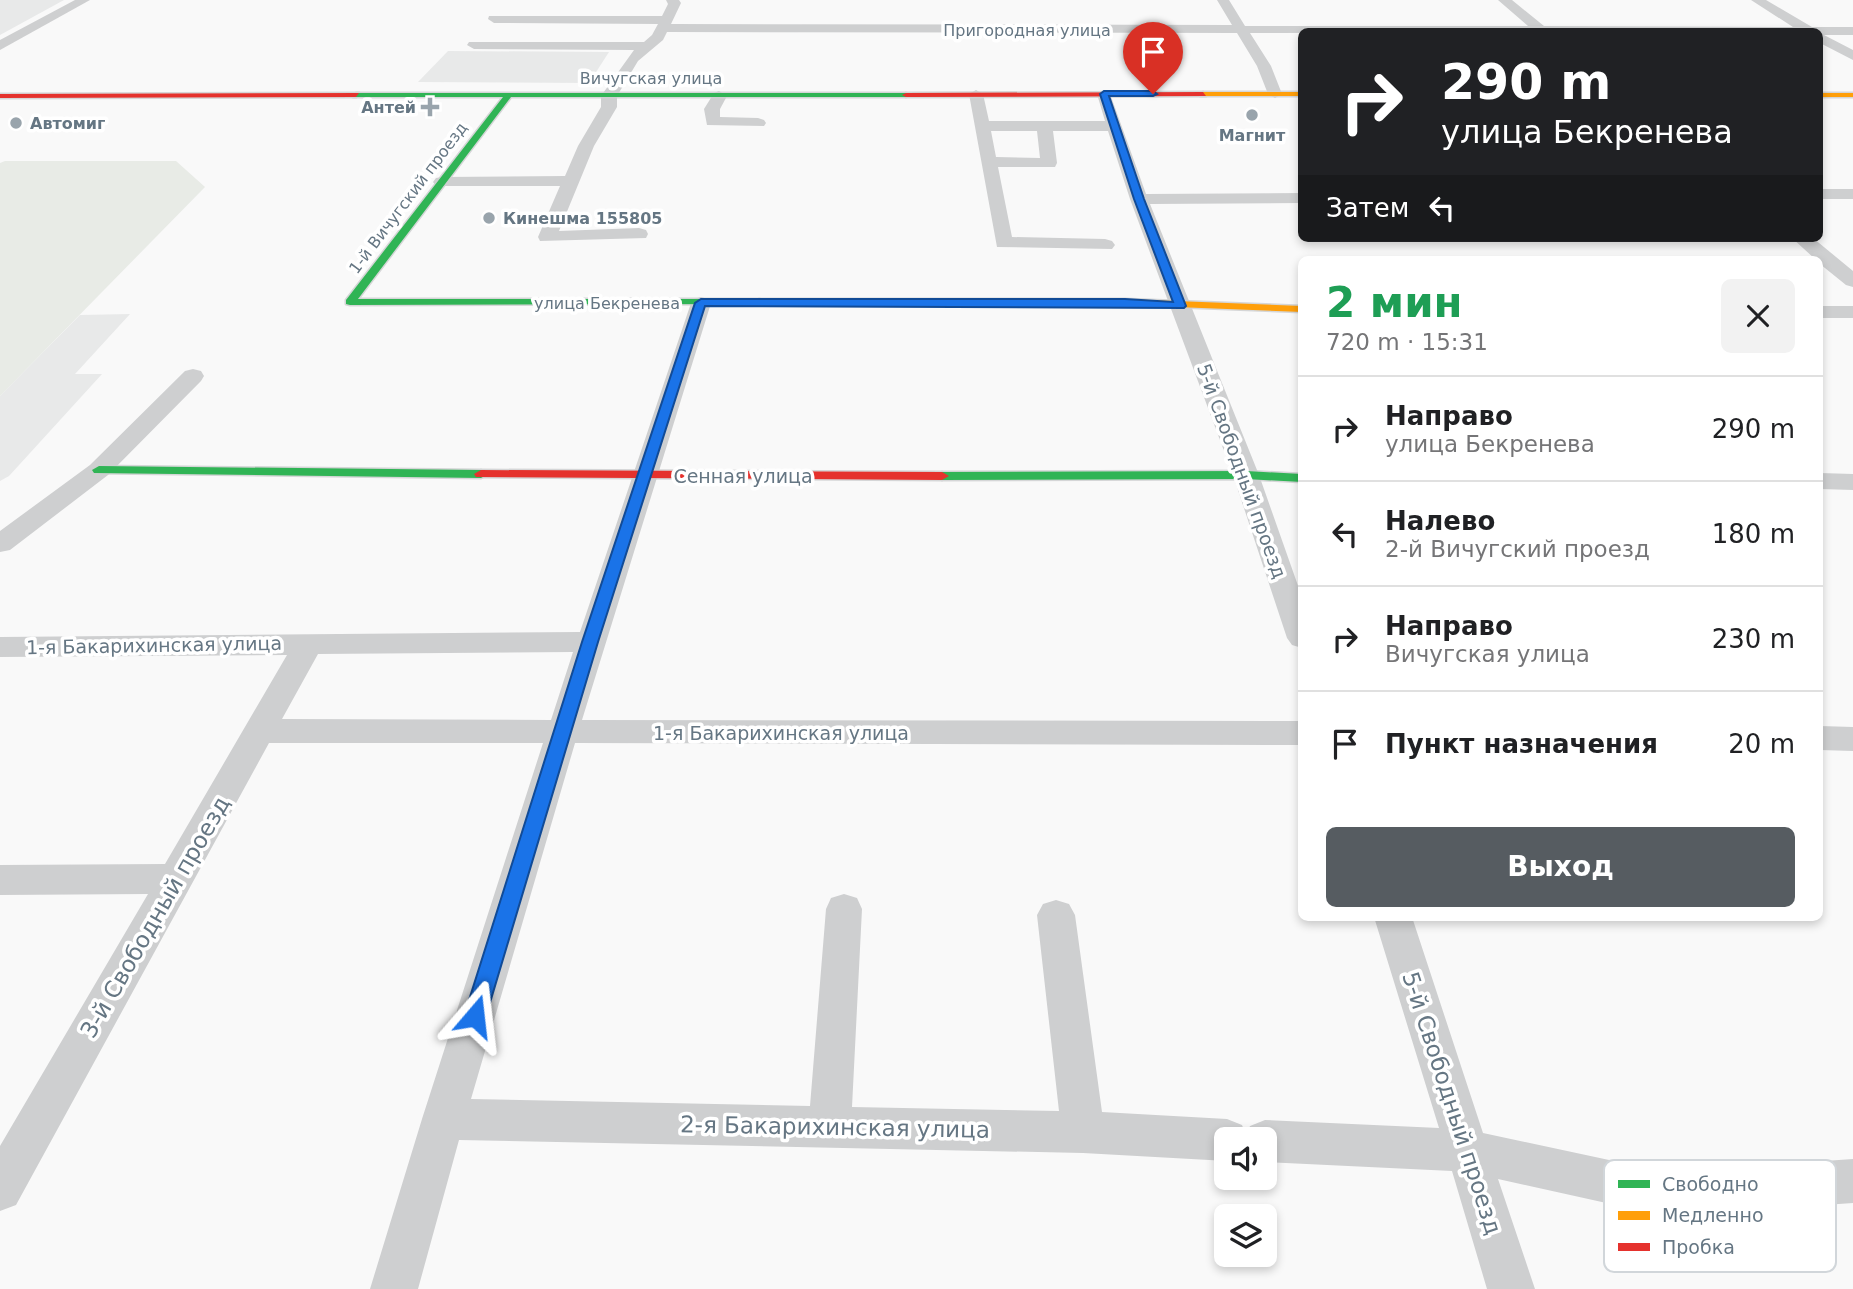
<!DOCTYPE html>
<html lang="ru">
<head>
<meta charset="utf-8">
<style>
  body { margin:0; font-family:"DejaVu Sans",sans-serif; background:#f2f2f2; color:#202124; height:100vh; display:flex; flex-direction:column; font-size:26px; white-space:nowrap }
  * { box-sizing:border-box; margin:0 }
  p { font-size:23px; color:#757577 }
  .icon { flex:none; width:38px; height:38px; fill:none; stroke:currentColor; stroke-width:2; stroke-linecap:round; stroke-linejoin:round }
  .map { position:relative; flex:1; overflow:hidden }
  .side { position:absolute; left:1298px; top:256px; width:525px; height:665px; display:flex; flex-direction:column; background:#fff; border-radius:10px; box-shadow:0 4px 10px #0003 }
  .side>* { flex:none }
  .hud { position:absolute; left:1298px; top:28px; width:525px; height:214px; border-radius:10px; box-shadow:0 4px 10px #0003; background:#202124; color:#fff; overflow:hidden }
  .fabs { position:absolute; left:1214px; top:1127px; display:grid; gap:14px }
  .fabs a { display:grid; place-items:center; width:63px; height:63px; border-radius:10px; background:#fff; box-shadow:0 4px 10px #0003; font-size:35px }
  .pin { position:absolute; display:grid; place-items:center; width:60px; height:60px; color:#fff; margin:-72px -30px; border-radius:50% 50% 50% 0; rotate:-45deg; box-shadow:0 0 7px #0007 }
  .pin .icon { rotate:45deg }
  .me { position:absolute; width:77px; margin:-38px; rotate:17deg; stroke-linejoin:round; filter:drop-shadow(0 0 5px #0008) }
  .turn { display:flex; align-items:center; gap:24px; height:147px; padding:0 28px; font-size:32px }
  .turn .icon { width:91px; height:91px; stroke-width:2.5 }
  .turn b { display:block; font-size:49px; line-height:60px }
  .then { display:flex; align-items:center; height:66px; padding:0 28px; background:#0003; gap:14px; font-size:26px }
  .round { display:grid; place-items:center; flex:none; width:74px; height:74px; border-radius:10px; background:#f2f2f2 }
  .headline { display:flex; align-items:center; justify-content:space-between; height:119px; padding:0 28px }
  h1 { font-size:42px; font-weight:800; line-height:52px; color:#1e9e55 }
  .cta { display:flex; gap:14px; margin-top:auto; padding:14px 28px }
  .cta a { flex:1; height:80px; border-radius:10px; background:#565c61; color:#fff; font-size:28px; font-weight:800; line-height:80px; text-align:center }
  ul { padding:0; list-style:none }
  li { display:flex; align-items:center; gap:21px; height:105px; padding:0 28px; border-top:2px solid #e0e0e0 }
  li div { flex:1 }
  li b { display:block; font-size:26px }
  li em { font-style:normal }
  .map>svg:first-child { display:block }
  .built { fill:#e8e9e9 }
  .green { fill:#e8ebe6 }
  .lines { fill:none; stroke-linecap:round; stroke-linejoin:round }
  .fast-casing { stroke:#d5d6d7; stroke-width:3 }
  .slow-casing { stroke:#d5d6d7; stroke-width:3 }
  .jam-casing { stroke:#d5d6d7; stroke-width:3 }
  .street { fill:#cecfd0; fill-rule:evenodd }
  .fast { fill:#30b455; fill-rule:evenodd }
  .slow { fill:#ff9f0a; fill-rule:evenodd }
  .jam { fill:#e5322d; fill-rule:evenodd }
  .route { fill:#1a73e8; stroke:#114b97; stroke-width:2 }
  .poi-dot { fill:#99a4ac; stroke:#fff; stroke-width:2.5 }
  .labels { text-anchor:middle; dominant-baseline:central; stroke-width:7; stroke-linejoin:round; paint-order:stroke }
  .far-street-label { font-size:16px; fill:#657683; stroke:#fff }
  .far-poi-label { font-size:16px; font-weight:bold; fill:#657683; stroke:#fff; text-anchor:start }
  .street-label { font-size:19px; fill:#657683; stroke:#fff }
  .near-street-label { font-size:23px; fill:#657683; stroke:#fff }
  .key { fill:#fff; stroke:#d1d6da; stroke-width:2 }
  .key-label { font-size:19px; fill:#657683 }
</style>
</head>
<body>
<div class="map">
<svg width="1853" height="1289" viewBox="0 0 1853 1289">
  <rect width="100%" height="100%" fill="#f9f9f9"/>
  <g class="built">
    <polygon points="0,0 64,0 0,35"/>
    <polygon points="448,51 609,52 589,83 418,82"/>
    <polygon points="130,314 75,374 102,374 9,476 0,481 0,396 80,315"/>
  </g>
  <polygon class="green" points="5,161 176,161 205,187 0,396 0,163"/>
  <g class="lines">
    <g class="fast-casing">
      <g id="fast">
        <polygon points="356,93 906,93 910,95 906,97 511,97 358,299 759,299 763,300 763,304 350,305 346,304 346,300 503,97 353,97"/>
        <polygon points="99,466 481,470 488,474 481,478 94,473 92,470"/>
        <polygon points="1246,471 1302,474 1302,482 1246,479 942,480 935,476 942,472"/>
      </g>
    </g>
    <g class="slow-casing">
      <g id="slow">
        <polygon points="1203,92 1302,92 1302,96 1200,96"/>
        <rect x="1820" y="93" width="33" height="4"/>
        <polygon points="1125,299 1302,306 1302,312 1125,305 759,305 754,302 759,299"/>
      </g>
    </g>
    <g class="jam-casing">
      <g id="jam">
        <polygon points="1203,92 1206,96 906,97 902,95 906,93"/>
        <polygon points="359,93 356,97 0,98 0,94"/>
        <polygon points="481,470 942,472 949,476 942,480 476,477 474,474"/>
      </g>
    </g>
    <g class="street">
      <polygon points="75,0 90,0 0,50 0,40"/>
      <polygon points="666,0 679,0 681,3 671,24 1232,25 1217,0 1229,0 1245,26 1528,26 1498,0 1512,0 1544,26 1793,27 1751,0 1766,0 1812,27 1853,27 1853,35 1824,35 1853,50 1853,60 1820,43 1820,32 1250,33 1271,66 1282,94 1275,98 1268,94 1257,66 1237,33 667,32 663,40 638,61 617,96 617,107 594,146 559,231 639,228 646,230 648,234 646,238 540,241 538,237 560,186 436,186 433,182 436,178 442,177 565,176 578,146 601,107 601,96 634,50 474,49 467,45 469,42 644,42 652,35 658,24 494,23 488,19 489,16 662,16 668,4"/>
      <path d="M976 90 983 94 989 121H1105L1097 94 1104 90 1109 91 1146 194 1302 193V203L1150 204 1259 475 1302 597V648L1292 645 1287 638 1233 475 1130 199 1108 131H1053L1057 163 1055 167H998L1012 237 1105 239 1112 241 1115 245 1112 249 997 247 969 94ZM991 131H1037L1040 158 996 157Z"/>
      <polygon points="719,91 727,96 720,109 720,117 758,118 764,120 766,123 764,126 707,125 704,109 714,93"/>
      <rect x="1820" y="189" width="33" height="10"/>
      <polygon points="1792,238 1813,238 1853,271 1853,287 1846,285 1820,264 1820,259 1815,259"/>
      <path d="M701 297 708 299 711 303 582 720 1302 721V745L575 743 471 1099 810 1106 826 909 831 898 844 894 857 898 862 909 852 1107 1059 1111 1037 915 1043 904 1056 900 1069 904 1075 915 1102 1112 1227 1119 1242 1125 1246 1135 1250 1126 1265 1120 1439 1128 1374 917H1412L1483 1133 1665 1172 1853 1159V1203L1665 1216 1498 1179 1535 1289H1487L1452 1171 1265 1162V1139H1227V1161L1083 1153 459 1140 418 1289H370L422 1119 543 743H269L16 1205 0 1211V1146L148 894 0 895V865L165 864 287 655 0 657V637L580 632 691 303 694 299ZM573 652 551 720 282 719 318 654Z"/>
      <rect x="1820" y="306" width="33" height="12"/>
      <polygon points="193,369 201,371 204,376 201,381 108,475 10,550 0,552 0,531 90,465 185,371"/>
      <polygon points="1820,473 1853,474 1853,490 1820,489"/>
      <polygon points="1820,726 1853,727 1853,751 1820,750"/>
    </g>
    <use href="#fast" class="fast"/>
    <use href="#slow" class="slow"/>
    <use href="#jam" class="jam"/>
  </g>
  <polygon class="route" points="1104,91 1153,91 1157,94 1153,96 1109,96 1144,199 1186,306 1184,308 705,306 598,642 486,1016 482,1022 475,1025 467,1022 464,1016 582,642 695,303 701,299 1125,299 1173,302 1134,199 1100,94"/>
  <g class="poi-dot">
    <path d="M426.5 96.5h7v7h7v7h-7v7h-7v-7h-7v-7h7z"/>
    <circle cx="1252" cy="115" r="7"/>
    <circle cx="16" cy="123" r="7"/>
    <circle cx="489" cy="218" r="7"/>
  </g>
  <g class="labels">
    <g class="far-street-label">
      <text x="1027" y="30">Пригородная улица</text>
      <text x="651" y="78">Вичугская улица</text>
      <text transform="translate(408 198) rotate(-53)">1-й Вичугский проезд</text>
      <text x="607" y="303">улица Бекренева</text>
    </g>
    <g class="far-poi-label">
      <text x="416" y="107" text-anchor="end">Антей</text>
      <text x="30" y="123">Автомиг</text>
      <text x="1252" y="135" text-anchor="middle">Магнит</text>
      <text x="503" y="218">Кинешма 155805</text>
    </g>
    <g class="street-label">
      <text transform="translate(1242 471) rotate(70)">5-й Свободный проезд</text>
      <text x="743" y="476">Сенная улица</text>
      <text transform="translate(154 645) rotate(-1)">1-я Бакарихинская улица</text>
      <text x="781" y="733">1-я Бакарихинская улица</text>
    </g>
    <g class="near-street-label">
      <text transform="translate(155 917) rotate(-60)">3-й Свободный проезд</text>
      <text transform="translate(1452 1103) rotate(72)">5-й Свободный проезд</text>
      <text transform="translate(835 1127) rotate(1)">2-я Бакарихинская улица</text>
    </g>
  </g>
  <rect x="1604" y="1160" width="232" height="112" rx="10" class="key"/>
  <rect x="1618" y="1180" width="32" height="8" fill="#30b455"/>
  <rect x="1618" y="1211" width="32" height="9" fill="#ff9f0a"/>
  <rect x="1618" y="1243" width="32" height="8" fill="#e5322d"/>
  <g class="key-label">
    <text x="1662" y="1191">Свободно</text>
    <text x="1662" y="1222">Медленно</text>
    <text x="1662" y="1254">Пробка</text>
  </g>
</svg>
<div class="fabs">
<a><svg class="icon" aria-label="sound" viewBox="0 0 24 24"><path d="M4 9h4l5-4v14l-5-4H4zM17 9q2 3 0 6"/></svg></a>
<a><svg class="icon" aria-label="layers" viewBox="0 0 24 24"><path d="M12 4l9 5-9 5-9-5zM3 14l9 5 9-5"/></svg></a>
</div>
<div class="pin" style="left:1153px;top:94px;background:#d93025"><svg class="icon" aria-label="arrive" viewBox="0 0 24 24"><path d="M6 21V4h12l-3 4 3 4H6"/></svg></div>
<svg class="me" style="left:475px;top:1016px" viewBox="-20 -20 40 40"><path d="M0-17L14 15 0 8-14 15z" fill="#1a73e8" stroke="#fff" stroke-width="4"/></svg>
<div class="hud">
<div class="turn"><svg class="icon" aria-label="right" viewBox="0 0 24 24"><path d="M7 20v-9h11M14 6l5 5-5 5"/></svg><div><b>290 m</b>улица Бекренева</div></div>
<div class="then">Затем<svg class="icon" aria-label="left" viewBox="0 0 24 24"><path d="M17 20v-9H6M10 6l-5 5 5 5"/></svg></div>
</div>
<section class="side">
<div class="headline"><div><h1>2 мин</h1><p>720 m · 15:31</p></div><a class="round"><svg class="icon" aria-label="close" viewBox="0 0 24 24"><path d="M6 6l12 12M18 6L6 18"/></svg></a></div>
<ul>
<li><svg class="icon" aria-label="right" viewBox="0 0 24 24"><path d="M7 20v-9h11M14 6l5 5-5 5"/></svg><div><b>Направо</b><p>улица Бекренева</p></div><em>290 m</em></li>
<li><svg class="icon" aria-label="left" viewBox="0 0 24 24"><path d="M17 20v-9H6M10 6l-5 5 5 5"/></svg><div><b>Налево</b><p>2-й Вичугский проезд</p></div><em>180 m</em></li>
<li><svg class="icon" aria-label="right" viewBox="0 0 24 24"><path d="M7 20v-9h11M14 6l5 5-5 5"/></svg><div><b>Направо</b><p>Вичугская улица</p></div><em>230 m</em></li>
<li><svg class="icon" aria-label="arrive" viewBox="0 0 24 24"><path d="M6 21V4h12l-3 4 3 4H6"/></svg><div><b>Пункт назначения</b></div><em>20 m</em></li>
</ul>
<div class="cta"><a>Выход</a></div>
</section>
</div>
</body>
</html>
